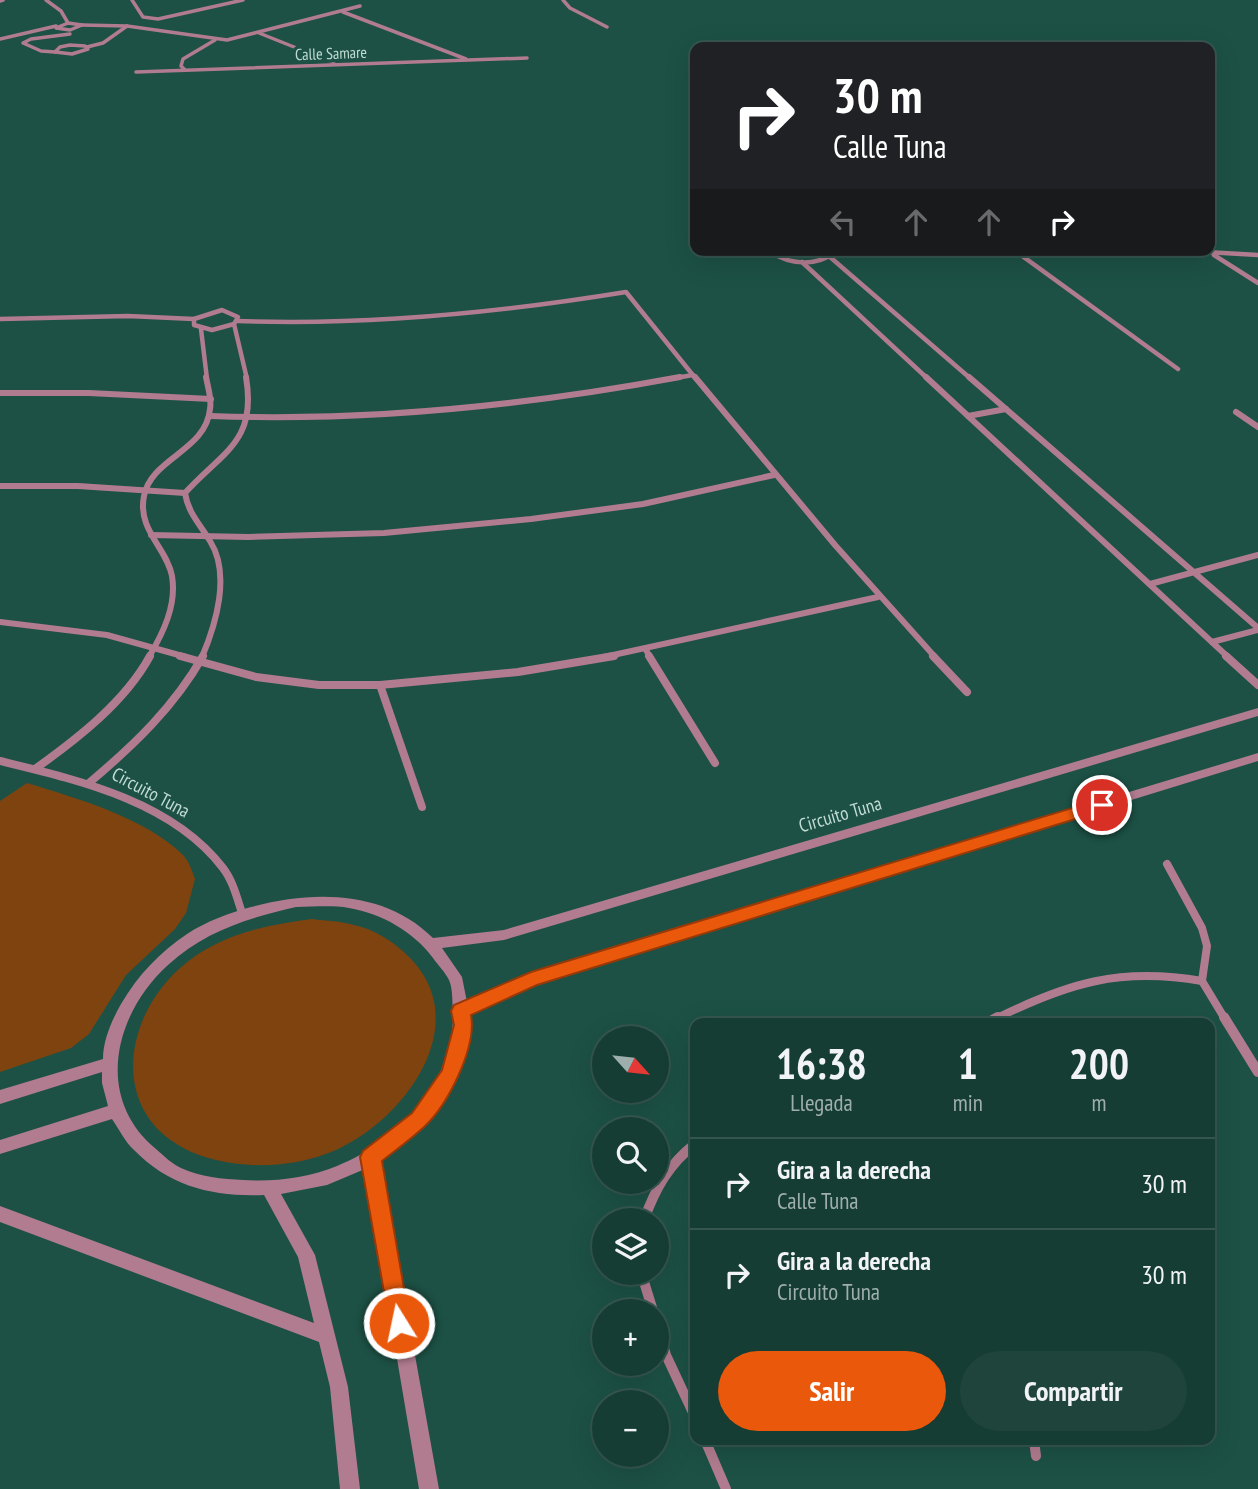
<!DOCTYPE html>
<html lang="es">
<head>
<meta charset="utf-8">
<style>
  body { margin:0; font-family:"PT Sans Narrow",sans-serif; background:#1f443c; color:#f1f3f6; height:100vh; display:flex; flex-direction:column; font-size:26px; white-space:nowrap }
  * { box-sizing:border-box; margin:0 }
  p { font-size:23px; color:#9eaeac }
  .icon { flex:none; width:38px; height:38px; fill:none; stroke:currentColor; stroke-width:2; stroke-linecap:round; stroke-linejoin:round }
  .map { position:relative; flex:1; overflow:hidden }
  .side { position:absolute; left:690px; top:1018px; width:525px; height:427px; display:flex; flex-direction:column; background:#163d34; border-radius:14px; box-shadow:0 7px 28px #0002,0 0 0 2px #35564f }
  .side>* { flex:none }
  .hud { position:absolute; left:690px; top:42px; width:525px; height:214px; border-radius:14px; box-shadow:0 7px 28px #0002,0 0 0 2px #35564f; background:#202124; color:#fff; overflow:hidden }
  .needle { width:46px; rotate:117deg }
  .fabs { position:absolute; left:592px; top:1026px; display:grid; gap:14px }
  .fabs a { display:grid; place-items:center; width:77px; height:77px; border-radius:50%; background:#163d34; box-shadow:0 7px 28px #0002,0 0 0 2px #35564f; font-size:35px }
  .pin { position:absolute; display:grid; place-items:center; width:60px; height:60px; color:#fff; margin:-30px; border:4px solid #fff; border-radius:50%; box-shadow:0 2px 7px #0007 }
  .me { position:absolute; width:77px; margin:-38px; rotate:350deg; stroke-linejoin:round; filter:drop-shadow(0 0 5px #0008) }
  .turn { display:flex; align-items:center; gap:24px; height:147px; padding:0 28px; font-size:32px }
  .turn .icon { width:91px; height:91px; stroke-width:2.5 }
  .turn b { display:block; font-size:49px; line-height:60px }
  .lanes { display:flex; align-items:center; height:66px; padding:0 28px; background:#0003; justify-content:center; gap:35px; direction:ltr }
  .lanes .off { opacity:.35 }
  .eta { display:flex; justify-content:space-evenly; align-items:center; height:119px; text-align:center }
  .eta b { font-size:42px; font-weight:600; line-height:49px }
  .action { display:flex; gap:14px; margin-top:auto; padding:14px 28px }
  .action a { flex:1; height:80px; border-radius:42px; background:#ea580c; color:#fff; font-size:28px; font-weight:600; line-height:80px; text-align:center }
  .action a+a { background:#1f443c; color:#f1f3f6 }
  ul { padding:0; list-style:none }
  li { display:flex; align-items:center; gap:21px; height:91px; padding:0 28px; border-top:2px solid #35564f }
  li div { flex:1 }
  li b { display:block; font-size:26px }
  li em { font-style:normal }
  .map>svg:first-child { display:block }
  .green { fill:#7f430f }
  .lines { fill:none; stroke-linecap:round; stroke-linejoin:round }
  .minor-far4 { stroke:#b17c8f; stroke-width:3.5 }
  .minor-far3 { stroke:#b17c8f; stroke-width:4.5 }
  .minor-far2 { stroke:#b17c8f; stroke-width:6 }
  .minor-far1 { stroke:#b17c8f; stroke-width:8 }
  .minor { stroke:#b17c8f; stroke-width:10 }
  .tertiary { fill:#b17c8f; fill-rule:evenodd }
  .route { fill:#ea580c; stroke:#983908; stroke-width:2 }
  .labels { text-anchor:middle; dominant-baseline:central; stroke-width:7; stroke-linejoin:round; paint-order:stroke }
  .far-street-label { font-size:16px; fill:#c1dbd3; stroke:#1d5145 }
  .street-label { font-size:19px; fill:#c1dbd3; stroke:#1d5145 }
</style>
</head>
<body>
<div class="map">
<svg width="1258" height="1489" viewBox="0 0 1258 1489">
  <rect width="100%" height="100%" fill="#1d5145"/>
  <g class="green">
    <path d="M27 783C76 798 146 818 183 855 189 861 192 871 195 879L186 913 175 929 126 975 89 1034 71 1048 0 1072V801Z"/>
    <path d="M312 919C326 921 341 921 354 925 374 929 394 942 408 956 476 1022 406 1119 336 1150 294 1168 245 1170 202 1156 111 1125 117 1025 180 968 217 935 265 925 312 919Z"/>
  </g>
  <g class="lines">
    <g class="minor-far4">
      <polyline points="46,0 61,11 68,23"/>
      <polyline points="132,0 143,17 158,19 243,0"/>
      <polyline points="563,0 570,8 607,27"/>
      <polyline points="0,1 3,0"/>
      <polyline points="343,12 466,59"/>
      <polygon points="68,23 82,25 70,30 56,28"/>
      <polyline points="82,25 127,26 227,40 360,6"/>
      <polyline points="259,33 334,63"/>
      <polyline points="0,39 56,26"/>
      <polygon points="70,45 85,46 88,49 72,54 55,52 60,47"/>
      <polyline points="87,47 103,43 127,26"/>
      <polyline points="55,52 41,51 23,43 31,39 70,34"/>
      <polyline points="185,70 181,66 183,59 215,40"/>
      <polyline points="136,72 527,58"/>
    </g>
    <g class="minor-far3">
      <path d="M768 250C788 265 818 268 837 250"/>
      <polyline points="1014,250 1178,369"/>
      <polyline points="1171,250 1258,255"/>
      <polyline points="1214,255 1258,283"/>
      <polyline points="830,257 971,379"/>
      <polyline points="802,262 928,379"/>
      <polygon points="222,310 238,317 234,324 212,330 194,325 194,319"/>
      <polyline points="0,319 128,316 194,319"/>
      <path d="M237 321C368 326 497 313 626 292L696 379"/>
      <polyline points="234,324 247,379"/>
      <polyline points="201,329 207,379"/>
      <polyline points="670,379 693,375"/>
    </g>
    <g class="minor-far2">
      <polyline points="695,377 835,545 935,657"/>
      <polyline points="926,377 1228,657"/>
      <polyline points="969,377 1258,628"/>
      <polyline points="0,393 89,393 211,399"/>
      <polyline points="1236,412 1258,427"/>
      <path d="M210 416C369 422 524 406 680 377"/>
      <polyline points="968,416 1006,409"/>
      <polyline points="0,486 78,486 185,493"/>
      <polyline points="151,535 248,537 384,533 531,519 643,504 774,475"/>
      <polyline points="1150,584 1258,555"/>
      <polyline points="0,622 107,635 186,657"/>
      <polyline points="1212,642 1258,630"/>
      <polyline points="646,650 650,657"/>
      <path d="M149 657C163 633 177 605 172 576 167 548 137 530 144 496 151 458 206 451 210 409 212 399 208 388 206 377"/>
      <path d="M202 657C216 624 231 574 210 541 200 524 188 513 185 493 223 451 257 442 246 377"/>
      <polyline points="604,657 878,597"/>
    </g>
    <g class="minor-far1">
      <polyline points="180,656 256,677 319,685 380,685 518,672 614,656"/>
      <polyline points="649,656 715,763"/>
      <polyline points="933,656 967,692"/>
      <polyline points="1226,656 1258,685"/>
      <polyline points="380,685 422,807"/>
      <path d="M0 761C78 780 172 801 223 868 233 881 237 898 242 913"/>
      <path d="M35 769C77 739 125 702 150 656"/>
      <path d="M89 783C134 745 174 707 203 656"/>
      <polyline points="1167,864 1202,928 1207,946 1202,981 1225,1019"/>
      <path d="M995 1019C1068 983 1120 967 1202 981"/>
    </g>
    <g class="minor">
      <polyline points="1224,1017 1258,1072"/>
      <polyline points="985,1024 998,1017"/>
      <path d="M644 1220C655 1189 669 1164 695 1144"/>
      <polyline points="641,1272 653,1311"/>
      <polyline points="656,1322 666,1355 695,1417"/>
      <polyline points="705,1440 726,1489"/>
      <polyline points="1034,1440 1036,1456"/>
    </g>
    <path class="tertiary" d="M1258 708V716L504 940 442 948 462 977 467 1002 532 973 1258 753V761L536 983 468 1015C470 1077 428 1126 380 1160L439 1489H419L365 1169 327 1185 281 1194 315 1255 348 1387 360 1489H340L330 1387 319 1342 0 1222V1206L314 1323 298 1257 264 1195C214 1197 170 1187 134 1150 125 1142 119 1129 112 1119L0 1154V1140L108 1106 102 1083V1072L0 1104V1090L103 1059C103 1040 112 1020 121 1004 138 975 160 952 187 934 207 921 229 913 251 907 313 890 385 890 433 938L504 930ZM296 907C314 907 331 905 349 908 382 914 413 931 433 958 438 965 445 972 449 980 453 989 452 1001 453 1011 455 1082 400 1141 337 1166 308 1178 274 1182 243 1180 223 1179 200 1177 181 1168 172 1164 164 1156 156 1149 94 1098 114 1014 168 965 205 931 248 918 296 907Z"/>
  </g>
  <path class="route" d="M1102 799 1111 805 1108 809 537 985 471 1015C477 1047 448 1105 424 1127 411 1139 396 1150 382 1161L410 1323 407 1331 399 1334 391 1331 360 1157 363 1151 412 1113 442 1070 454 1025 451 1011 454 1005 531 972Z"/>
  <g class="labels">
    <g class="far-street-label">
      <text transform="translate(331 53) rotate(-2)">Calle Samare</text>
    </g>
    <g class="street-label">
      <text transform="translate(151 792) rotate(28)">Circuito Tuna</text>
      <text transform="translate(840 814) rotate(-16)">Circuito Tuna</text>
    </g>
  </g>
</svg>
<div class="fabs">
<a><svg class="needle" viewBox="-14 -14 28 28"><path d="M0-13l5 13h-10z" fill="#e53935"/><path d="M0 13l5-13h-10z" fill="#9eaeac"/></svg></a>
<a><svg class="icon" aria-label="search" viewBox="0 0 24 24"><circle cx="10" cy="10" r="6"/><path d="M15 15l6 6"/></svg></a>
<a><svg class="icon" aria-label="layers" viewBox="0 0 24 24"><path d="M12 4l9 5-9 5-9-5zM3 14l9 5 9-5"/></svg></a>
<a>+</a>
<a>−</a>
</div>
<div class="pin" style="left:1102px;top:805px;background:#d93025"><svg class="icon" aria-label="arrive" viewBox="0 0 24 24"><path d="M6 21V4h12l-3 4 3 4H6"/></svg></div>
<svg class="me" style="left:399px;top:1323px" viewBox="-20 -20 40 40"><circle r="17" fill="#ea580c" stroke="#fff" stroke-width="3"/><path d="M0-11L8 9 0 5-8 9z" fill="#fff"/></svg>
<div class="hud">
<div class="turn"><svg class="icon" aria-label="right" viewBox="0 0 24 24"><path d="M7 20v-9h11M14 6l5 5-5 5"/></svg><div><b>30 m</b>Calle Tuna</div></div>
<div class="lanes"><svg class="icon off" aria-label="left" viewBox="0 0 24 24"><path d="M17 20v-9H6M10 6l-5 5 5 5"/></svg><svg class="icon off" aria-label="ahead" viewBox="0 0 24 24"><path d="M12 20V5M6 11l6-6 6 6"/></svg><svg class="icon off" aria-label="ahead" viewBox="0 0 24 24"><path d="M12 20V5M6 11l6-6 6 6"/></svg><svg class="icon" aria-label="right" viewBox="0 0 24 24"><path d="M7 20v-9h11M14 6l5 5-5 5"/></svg></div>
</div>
<section class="side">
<div class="eta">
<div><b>16:38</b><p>Llegada</p></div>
<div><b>1</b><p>min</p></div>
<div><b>200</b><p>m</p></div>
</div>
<ul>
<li><svg class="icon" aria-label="right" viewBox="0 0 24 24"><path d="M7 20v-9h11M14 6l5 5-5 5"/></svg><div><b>Gira a la derecha</b><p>Calle Tuna</p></div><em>30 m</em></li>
<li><svg class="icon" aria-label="right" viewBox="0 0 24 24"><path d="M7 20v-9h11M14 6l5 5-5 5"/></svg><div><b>Gira a la derecha</b><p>Circuito Tuna</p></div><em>30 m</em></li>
</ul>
<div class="action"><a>Salir</a><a>Compartir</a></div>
</section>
</div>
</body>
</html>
